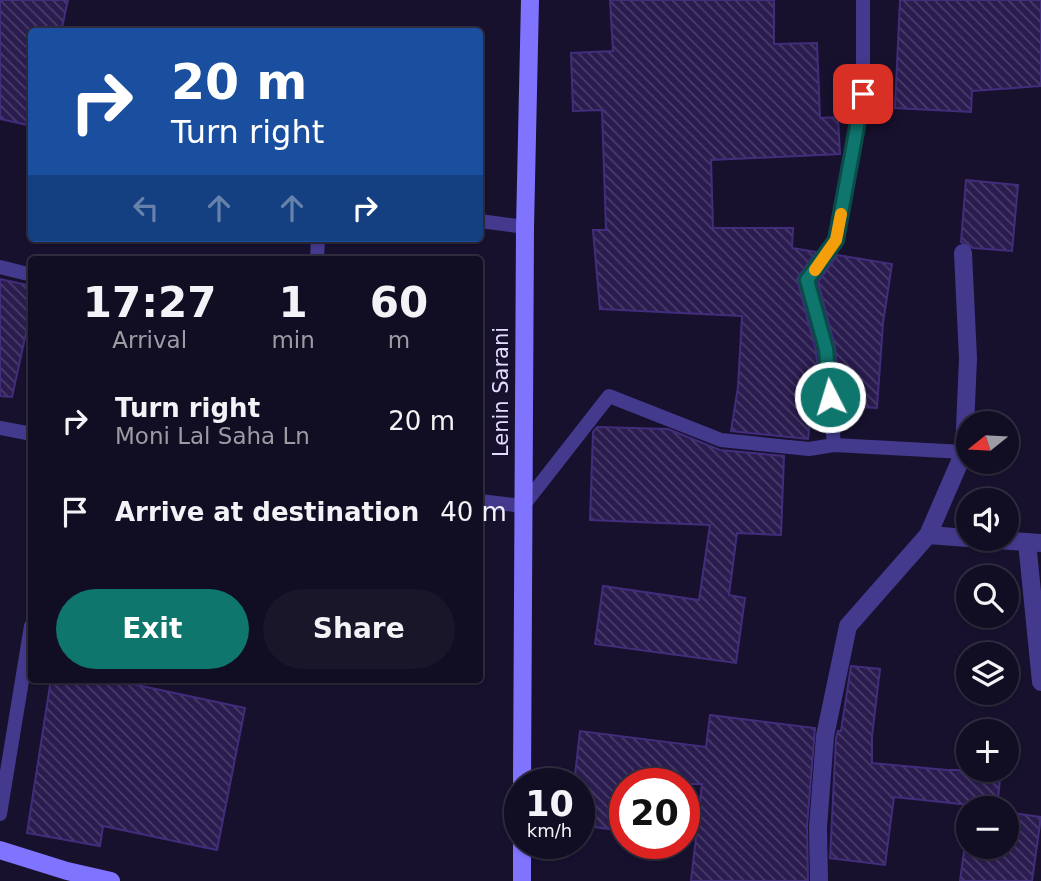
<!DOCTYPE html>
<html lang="en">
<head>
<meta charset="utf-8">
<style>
  body { margin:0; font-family:"DejaVu Sans",sans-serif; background:#1a162a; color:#f1f3f6; height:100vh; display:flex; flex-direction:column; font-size:26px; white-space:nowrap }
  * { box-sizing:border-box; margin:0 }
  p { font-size:23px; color:#9c9ca5 }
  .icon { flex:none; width:38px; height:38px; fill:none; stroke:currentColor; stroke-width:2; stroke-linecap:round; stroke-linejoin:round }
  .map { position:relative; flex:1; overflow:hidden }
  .details { position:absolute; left:28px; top:256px; width:455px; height:427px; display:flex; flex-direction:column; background:#110d22; border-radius:7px; box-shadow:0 2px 5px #0004,0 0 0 2px #302d40 }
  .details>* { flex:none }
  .guide { position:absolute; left:28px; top:28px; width:455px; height:214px; border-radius:7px; box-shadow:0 2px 5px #0004,0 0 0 2px #302d40; background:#1a4fa0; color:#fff; overflow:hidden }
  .needle { width:46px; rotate:252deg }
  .tools { position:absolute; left:956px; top:411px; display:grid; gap:14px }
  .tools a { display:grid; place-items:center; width:63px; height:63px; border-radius:50%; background:#110d22; box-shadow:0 2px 5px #0004,0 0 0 2px #302d40; font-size:35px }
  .speed { position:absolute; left:504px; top:768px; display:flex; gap:14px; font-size:35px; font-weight:700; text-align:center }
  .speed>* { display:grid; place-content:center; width:91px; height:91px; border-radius:50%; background:#110d22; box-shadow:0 2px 5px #0004,0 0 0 2px #302d40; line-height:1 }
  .speed small { font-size:18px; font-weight:400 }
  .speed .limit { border:10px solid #d22; background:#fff; color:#111 }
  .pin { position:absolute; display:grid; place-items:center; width:60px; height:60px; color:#fff; margin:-30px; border-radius:14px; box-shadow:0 4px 10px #0006 }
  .me { position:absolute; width:77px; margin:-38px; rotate:355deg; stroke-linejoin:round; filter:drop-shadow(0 0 5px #0008) }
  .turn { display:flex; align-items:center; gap:24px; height:147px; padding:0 28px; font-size:32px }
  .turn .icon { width:91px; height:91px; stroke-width:2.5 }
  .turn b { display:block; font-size:49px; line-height:60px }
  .lanes { display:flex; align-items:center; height:66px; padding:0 28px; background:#0003; justify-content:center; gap:35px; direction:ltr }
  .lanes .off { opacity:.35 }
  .eta { display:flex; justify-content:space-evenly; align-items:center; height:119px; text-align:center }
  .eta b { font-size:42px; font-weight:800; line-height:49px }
  .button { display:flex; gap:14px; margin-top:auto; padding:14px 28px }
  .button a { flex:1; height:80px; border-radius:42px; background:#0f766e; color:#fff; font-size:28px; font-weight:800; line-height:80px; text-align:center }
  .button a+a { background:#1a162a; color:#f1f3f6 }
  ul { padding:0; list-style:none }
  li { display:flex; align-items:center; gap:21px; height:91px; padding:0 28px }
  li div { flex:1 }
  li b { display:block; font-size:26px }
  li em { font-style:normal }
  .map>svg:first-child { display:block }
  .building { fill:url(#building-back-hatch); stroke:#422d7c; stroke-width:2 }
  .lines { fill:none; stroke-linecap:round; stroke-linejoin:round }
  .lane { stroke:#433a8e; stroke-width:14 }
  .street { stroke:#433a8e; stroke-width:18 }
  .secondary { stroke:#8074ff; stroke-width:18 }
  .route-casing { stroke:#0a4d48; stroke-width:18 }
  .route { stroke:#0f766e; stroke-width:12 }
  .slow { stroke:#f59e0b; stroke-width:12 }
  .labels { text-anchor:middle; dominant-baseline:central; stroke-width:7; stroke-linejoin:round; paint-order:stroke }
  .street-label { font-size:21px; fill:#e3ddff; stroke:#17112e }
</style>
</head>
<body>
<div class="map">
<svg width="1041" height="881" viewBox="0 0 1041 881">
  <defs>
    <pattern id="building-back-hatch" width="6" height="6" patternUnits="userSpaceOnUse" patternTransform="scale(1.75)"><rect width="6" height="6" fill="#2a1c4f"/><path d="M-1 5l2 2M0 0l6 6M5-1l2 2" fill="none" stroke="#493d69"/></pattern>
  </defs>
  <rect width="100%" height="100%" fill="#17112e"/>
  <g class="building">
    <polygon points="0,0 68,0 61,32 32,32 32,126 0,119"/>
    <polygon points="610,0 774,0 774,44 817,43 820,118 838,117 840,154 711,160 713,228 793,228 792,248 816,252 797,279 816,351 821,405 812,404 808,439 731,431 738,387 742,316 600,309 593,230 606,230 602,110 573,111 571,53 613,51"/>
    <polygon points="900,0 1041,0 1041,86 972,91 971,112 895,108"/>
    <polygon points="966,180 1018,185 1012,251 973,248 961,242"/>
    <polygon points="837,255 892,264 883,323 877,408 840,406 835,347 818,282"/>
    <polygon points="0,279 32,286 32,306 12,397 0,396"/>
    <polygon points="597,427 668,429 720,450 784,456 781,535 737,533 729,595 745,598 736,663 595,644 603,586 699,600 710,525 590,520 593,432"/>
    <polygon points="851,666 880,669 872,736 872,763 947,770 1001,770 997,808 970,808 970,805 894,797 885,865 830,858 836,738 838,731 841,731"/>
    <polygon points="51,679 109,679 245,708 217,850 103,826 100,846 27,833"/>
    <polygon points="710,715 815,728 807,826 808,881 691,881 702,784 625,784 625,831 579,825 579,784 574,784 580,731 706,747"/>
    <polygon points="1006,812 1041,817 1032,881 960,881 968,822 968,847 1006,847"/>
  </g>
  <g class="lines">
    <g class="lane">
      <polyline points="480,221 525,227"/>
      <polyline points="317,259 318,238"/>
      <polyline points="0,267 32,275"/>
      <polyline points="0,428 32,434"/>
      <polyline points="834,445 826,349 807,280 836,240 863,94 863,0"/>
      <polyline points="480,501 523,506 609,396 721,440 809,449 834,445 964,452"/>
      <polyline points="0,814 31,626"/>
    </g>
    <g class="street">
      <polyline points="928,535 968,538"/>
      <polyline points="984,539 1041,543"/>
      <polyline points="1027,542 1041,682"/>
      <polyline points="819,881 818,827 825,736 848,626 928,535 964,452 968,358 963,253"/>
    </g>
    <g class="secondary">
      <polyline points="522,784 525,227 530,0"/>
      <polyline points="0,850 67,871 111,881"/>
      <polyline points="522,881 522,844"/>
    </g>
  </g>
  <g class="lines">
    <g class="route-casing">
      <polyline id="route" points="830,397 826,349 807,280 836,240 863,94"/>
    </g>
    <use href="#route" class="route"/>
    <polyline class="slow" points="815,270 836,240 841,214"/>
  </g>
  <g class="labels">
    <g class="street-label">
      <text transform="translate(501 392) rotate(-90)">Lenin Sarani</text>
    </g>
  </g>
</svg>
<div class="tools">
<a><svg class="needle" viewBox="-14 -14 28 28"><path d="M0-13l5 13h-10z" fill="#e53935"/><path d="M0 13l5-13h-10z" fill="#9c9ca5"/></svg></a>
<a><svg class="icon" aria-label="sound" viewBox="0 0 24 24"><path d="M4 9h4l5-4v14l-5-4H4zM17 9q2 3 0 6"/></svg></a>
<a><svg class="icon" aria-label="search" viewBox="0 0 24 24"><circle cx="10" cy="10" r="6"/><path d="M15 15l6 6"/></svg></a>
<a><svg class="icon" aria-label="layers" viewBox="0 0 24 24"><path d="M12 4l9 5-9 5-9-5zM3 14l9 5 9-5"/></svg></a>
<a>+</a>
<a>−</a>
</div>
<div class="speed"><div>10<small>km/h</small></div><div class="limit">20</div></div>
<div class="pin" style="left:863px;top:94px;background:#d93025"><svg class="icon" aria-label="arrive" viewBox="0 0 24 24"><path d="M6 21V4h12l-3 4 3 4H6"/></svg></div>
<svg class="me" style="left:830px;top:397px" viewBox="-20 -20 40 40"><circle r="17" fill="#0f766e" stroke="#fff" stroke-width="3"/><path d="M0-11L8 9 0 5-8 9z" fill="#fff"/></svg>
<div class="guide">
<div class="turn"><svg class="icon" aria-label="right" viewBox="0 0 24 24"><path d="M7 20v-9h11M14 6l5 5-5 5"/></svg><div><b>20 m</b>Turn right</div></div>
<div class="lanes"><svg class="icon off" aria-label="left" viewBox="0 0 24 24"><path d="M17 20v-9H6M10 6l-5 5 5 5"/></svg><svg class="icon off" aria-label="ahead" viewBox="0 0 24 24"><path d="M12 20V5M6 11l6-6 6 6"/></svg><svg class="icon off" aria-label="ahead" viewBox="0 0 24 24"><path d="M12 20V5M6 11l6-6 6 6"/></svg><svg class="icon" aria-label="right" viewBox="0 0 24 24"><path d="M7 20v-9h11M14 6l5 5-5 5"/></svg></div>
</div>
<section class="details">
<div class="eta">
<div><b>17:27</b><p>Arrival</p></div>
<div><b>1</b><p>min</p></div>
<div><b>60</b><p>m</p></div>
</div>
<ul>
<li><svg class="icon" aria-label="right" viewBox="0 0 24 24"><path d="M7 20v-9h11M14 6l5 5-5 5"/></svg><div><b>Turn right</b><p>Moni Lal Saha Ln</p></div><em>20 m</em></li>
<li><svg class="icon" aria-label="arrive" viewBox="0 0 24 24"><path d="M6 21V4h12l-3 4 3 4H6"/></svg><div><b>Arrive at destination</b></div><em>40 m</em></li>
</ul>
<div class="button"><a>Exit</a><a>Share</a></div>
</section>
</div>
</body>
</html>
